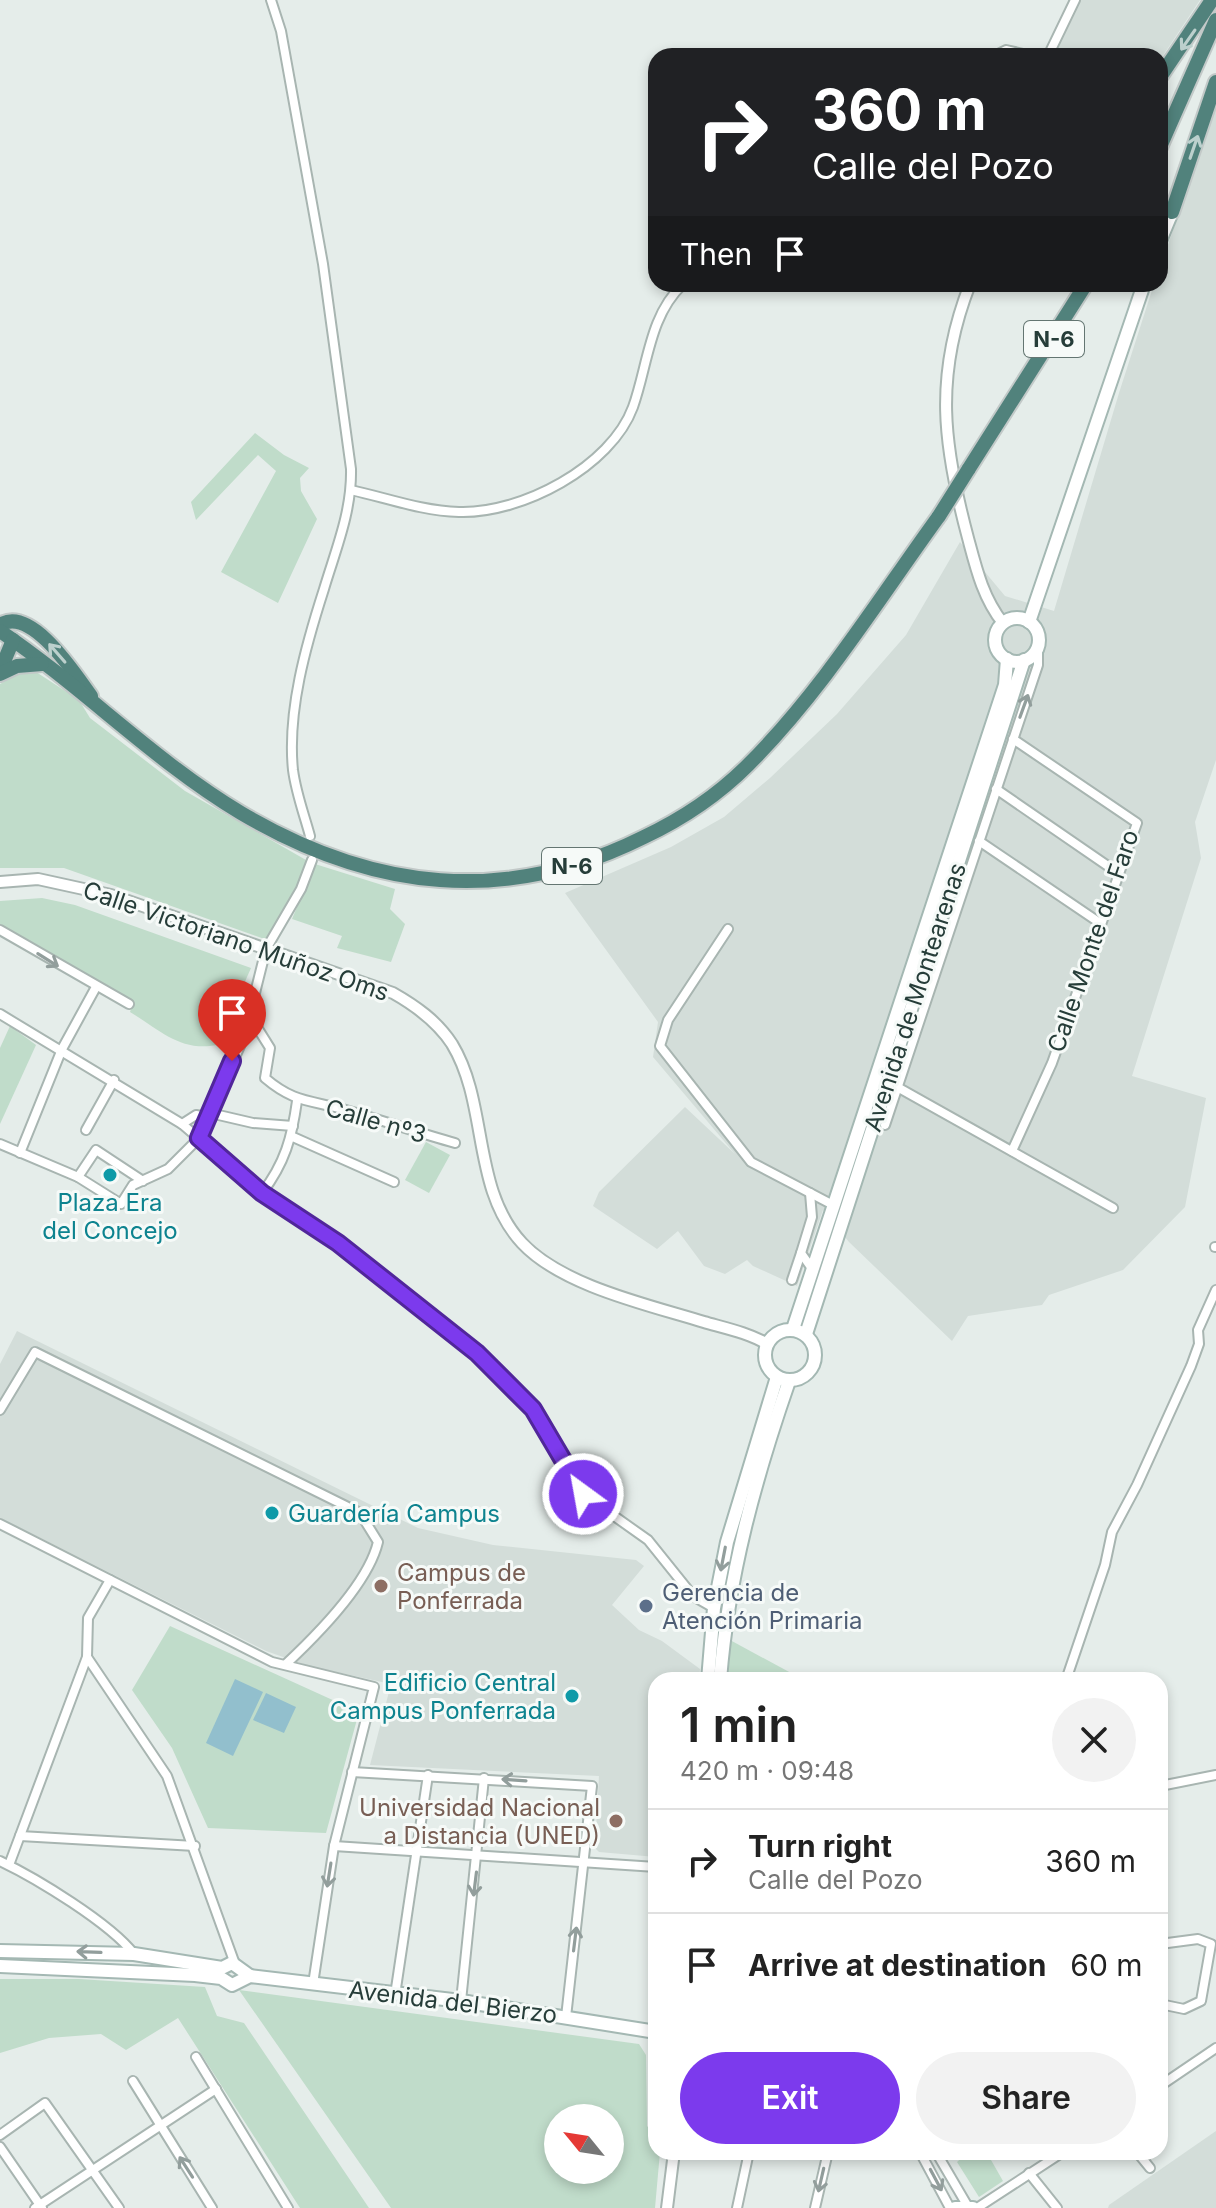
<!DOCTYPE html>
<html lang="en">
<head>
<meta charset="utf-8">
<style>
  body { margin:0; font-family:Inter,sans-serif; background:#f2f2f2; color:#222; height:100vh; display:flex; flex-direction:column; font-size:30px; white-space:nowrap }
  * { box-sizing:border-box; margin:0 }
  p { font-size:26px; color:#767676 }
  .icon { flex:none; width:44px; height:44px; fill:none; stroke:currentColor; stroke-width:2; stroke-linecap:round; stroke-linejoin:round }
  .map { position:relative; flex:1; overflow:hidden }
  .drawer { position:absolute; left:648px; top:1672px; width:520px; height:488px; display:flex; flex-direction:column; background:#fff; border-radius:24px; box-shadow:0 4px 12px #0003 }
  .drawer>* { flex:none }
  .banner { position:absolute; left:648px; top:48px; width:520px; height:244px; border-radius:24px; box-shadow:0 4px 12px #0003; background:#202124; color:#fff; overflow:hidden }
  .needle { width:52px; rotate:300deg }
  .controls { position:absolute; left:544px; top:2104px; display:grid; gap:16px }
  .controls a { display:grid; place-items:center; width:80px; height:80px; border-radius:50%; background:#fff; box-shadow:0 4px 12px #0003; font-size:40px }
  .pin { position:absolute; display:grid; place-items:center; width:68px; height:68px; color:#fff; margin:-82px -34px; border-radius:50% 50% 50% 0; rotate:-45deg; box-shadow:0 0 8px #0007 }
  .pin .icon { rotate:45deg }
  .me { position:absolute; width:88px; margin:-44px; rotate:328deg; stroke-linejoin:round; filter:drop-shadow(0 0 6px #0008) }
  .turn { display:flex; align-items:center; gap:28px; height:168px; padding:0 32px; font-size:36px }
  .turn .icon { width:104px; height:104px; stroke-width:2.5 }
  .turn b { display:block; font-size:56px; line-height:68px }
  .then { display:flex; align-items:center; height:76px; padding:0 32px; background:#0003; gap:16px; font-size:30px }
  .round { display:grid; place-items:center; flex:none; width:84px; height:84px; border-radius:42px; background:#f2f2f2 }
  .summary { display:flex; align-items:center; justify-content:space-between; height:136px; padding:0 32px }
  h1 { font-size:48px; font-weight:600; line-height:60px }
  .button { display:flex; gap:16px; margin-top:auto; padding:16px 32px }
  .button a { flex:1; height:92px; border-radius:48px; background:#7c3aed; color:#fff; font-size:32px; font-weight:600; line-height:92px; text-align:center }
  .button a+a { background:#f2f2f2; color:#222 }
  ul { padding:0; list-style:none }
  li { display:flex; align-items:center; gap:24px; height:104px; padding:0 32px; border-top:2px solid #e0e0e0 }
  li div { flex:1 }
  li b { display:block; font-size:30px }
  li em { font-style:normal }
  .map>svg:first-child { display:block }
  .built { fill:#d3ddd9 }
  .green { fill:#c0dcca; fill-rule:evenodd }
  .water { fill:#92bfcd }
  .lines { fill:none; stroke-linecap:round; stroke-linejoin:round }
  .minor-casing { stroke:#a8b5b1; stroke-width:12 }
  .tertiary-casing { stroke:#a8b5b1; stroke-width:14 }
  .secondary-casing { stroke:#a4b8b3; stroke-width:16 }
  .trunk-casing { stroke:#c2c9c8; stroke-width:18 }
  .minor { stroke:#fff; stroke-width:8 }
  .tertiary { stroke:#fff; stroke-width:10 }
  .secondary { stroke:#fff; stroke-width:12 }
  .trunk { stroke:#51827c; stroke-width:14 }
  .trunk-bridge-casing { stroke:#c2c9c8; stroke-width:18; stroke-linecap:butt }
  .trunk-bridge { stroke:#51827c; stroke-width:14 }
  .oneway { stroke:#bcd0cd }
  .oneway2 { stroke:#929e9c }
  .route-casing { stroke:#51269a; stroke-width:20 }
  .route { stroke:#7c3aed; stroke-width:14 }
  .culture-dot { fill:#0f9aa8; stroke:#f6faf8; stroke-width:3 }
  .education-dot { fill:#8d6e63; stroke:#f6faf8; stroke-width:3 }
  .service-dot { fill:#5c6f8a; stroke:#f6faf8; stroke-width:3 }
  .labels { text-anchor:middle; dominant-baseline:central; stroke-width:6; stroke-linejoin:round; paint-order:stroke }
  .shield { fill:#f6faf8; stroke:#647672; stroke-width:2 }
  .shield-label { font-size:22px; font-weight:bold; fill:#263d39 }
  .street-label { font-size:24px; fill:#263d39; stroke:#f6faf8 }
  .culture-label { font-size:24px; fill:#0d838f; stroke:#f6faf8 }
  .education-label { font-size:24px; fill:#785e54; stroke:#f6faf8; text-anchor:start }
  .service-label { font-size:24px; fill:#4e5e75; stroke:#f6faf8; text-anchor:start }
</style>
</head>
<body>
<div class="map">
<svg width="1216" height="2208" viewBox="0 0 1216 2208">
  <rect width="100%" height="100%" fill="#e5edea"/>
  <g class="built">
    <polygon points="1078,0 1200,0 1160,60 1160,56 1051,56"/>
    <polygon points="1216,105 1216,760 1195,822 1201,858 1132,1076 1206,1098 1185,1207 1123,1270 1049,1295 1042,1305 968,1316 952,1341 849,1242 823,1210 797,1286 753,1266 747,1260 725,1274 704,1266 678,1231 657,1249 593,1206 599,1192 685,1107 735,1154 653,1057 658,1022 565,893 671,847 724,817 770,778 837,714 906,635 960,542 1005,596 1054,611 1119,393 1154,284 1160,284 1160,268"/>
    <polygon points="17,1331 418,1528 493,1545 636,1560 644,1566 612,1605 639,1630 662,1641 700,1669 699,1680 656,1680 656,1857 599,1852 595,1848 599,1776 370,1765 391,1684 309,1666 266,1651 0,1518 0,1364"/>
    <polygon points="1216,2131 1216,2208 1108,2208 1109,2205"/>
  </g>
  <g class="green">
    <polygon points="255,433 284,455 309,468 300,478 301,491 317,519 278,603 221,572 276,471 258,455 196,520 191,502"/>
    <polygon points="30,668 79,700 90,718 185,791 306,860 296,897 270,941 64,868 0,868 0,684"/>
    <polygon points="315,864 395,889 390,909 405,924 391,962 337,948 342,936 292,919"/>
    <path d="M42 898 75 905 251 968 217 1045C180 1052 160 1030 130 1012L134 1001 0 924V901Z"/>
    <polygon points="10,1026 36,1045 0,1124 0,1048"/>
    <polygon points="426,1142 450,1155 429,1193 405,1180"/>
    <polygon points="170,1626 359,1712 326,1833 208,1828 172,1748 132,1690"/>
    <polygon points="730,1640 804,1680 728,1680"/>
    <polygon points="0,1979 79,1979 205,1987 217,2016 244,2023 369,2208 300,2208 178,2018 126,2050 101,2034 49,2038 0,2053"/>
    <path d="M239 1990 639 2044 646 2055 647 2126 656 2136V2152H660L655 2208H391ZM558 2118H610V2170H558Z"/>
    <polygon points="968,2152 979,2152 982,2156 987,2153 1003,2181 979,2197 957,2162"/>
  </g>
  <g class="water">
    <polygon points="235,1679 263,1692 233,1756 206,1743"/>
    <polygon points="266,1693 296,1707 284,1733 253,1720"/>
  </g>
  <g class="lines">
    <g class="minor-casing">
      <g id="minor">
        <path d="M271 0 281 31 323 264 351 469C352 511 336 549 324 589 306 645 287 711 293 770 296 793 304 814 310 836"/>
        <polyline points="994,56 1006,50 1032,56"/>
        <polyline points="1048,56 1075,0"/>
        <path d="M351 490C387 498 422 511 459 512 521 514 611 467 633 407 648 365 649 316 683 284"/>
        <polyline points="996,789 1118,873"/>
        <polyline points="979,841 1100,923"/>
        <polyline points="728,929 668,1020 660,1046 751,1162 835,1206"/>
        <polyline points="0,930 129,1004"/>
        <polyline points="0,1014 182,1124 262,1193 338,1243 477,1353 533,1409 583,1494 648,1540 693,1596 714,1608"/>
        <path d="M250 1016 270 1048 265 1078C292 1101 307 1100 339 1108 378 1119 416 1132 455 1143"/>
        <polyline points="899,1088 1113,1208"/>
        <polyline points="210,1113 253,1123 293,1126"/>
        <polyline points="182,1124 196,1115 208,1117"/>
        <polyline points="885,1125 1029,692 1038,665 1038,647"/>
        <polyline points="86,1130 114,1080"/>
        <polyline points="293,1137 394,1182"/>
        <polyline points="0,1144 78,1177"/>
        <polyline points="1012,1151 1052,1063 1137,823 1013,739"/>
        <polyline points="20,1153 62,1049 96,987"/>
        <polyline points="143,1181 96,1150 78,1177 121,1204 133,1185 168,1169 199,1138 244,1037 266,949 301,889 312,860"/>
        <path d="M262 1193C285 1163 292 1137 297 1101"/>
        <polyline points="810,1193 812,1217 801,1253 813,1270"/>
        <polyline points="1215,1247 1216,1247"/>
        <polyline points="792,1280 801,1253"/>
        <path d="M0 1410 35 1352 360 1513 378 1542C368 1584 318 1634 286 1664"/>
        <polyline points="0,1524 272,1662 374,1687 334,1846 313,1984"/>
        <polyline points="110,1580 88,1618 87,1657 167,1776 235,1964"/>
        <polyline points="1066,1680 1105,1565 1112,1532 1137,1485 1191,1366 1199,1344 1198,1330 1216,1290"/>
        <polyline points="352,1772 592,1786 566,2017"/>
        <polyline points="1160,1786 1216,1775"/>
        <polyline points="20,1836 195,1846"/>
        <polyline points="334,1846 656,1867"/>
        <path d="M0 1861C36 1878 110 1923 134 1954"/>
        <polyline points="9,1865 87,1657"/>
        <polyline points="1160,1944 1198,1939 1211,1944 1201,2001 1184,2009 1160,2004"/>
        <polyline points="395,1995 428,1775"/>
        <polyline points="461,2001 484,1778"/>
        <polyline points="196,2057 288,2208"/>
        <polyline points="133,2081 212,2208"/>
        <polyline points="1160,2086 1216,2048"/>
        <polyline points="0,2135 45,2103 119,2208"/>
        <polyline points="0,2147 42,2208"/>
        <polyline points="920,2152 950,2208"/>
        <polyline points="936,2152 967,2205"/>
        <polyline points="1137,2152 1150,2168"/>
        <polyline points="1029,2173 1057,2208"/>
        <polyline points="35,2208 216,2089"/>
        <polyline points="737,2208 749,2152"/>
        <polyline points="815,2208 828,2152"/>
        <polyline points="977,2208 1063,2152"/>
      </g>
    </g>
    <g class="tertiary-casing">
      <g id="tertiary">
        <path d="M970 284C934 376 943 445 968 538 976 568 983 598 1003 623"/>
        <path d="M0 882 38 879 111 895 393 993C416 1006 437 1021 452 1044 489 1105 471 1188 522 1243 562 1286 649 1305 704 1322 725 1328 749 1333 767 1344"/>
        <polyline points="667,2208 674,2152"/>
      </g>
    </g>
    <g class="secondary-casing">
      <g id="secondary">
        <polyline points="1160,241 1172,212"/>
        <circle cx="1017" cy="640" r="22"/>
        <polyline points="1029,622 1144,284"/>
        <polyline points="793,1329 1005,685 1007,659"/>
        <circle cx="790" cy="1355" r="25"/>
        <polyline points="806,1334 1024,660"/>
        <polyline points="708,1680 714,1608 727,1542 777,1377"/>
        <path d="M720 1680C728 1576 755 1479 789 1381"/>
        <polyline points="0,1951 134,1954 222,1968 232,1963 250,1976"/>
        <polyline points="0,1966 195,1975 221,1978 232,1985 250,1976 461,2001 656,2032"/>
        <polyline points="955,2208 973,2208"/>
      </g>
    </g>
    <g class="trunk-casing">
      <g id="trunk">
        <polyline points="1160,77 1212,0"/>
        <polyline points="1160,147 1216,20"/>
        <polyline points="1172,212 1216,82"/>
        <polyline points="968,470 1086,284"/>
        <path d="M0 625C31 605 75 674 91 696"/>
        <path d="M0 631C83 687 154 761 241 813 373 891 506 906 644 837 682 819 718 795 748 765 822 691 878 600 939 516"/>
        <polyline points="0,671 13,640"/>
        <polyline points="0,674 17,666 42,664"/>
      </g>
    </g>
    <use href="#minor" class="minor"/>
    <use href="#tertiary" class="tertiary"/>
    <use href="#secondary" class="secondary"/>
    <use href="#trunk" class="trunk"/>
    <g class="trunk-bridge-casing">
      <polyline id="trunk-bridge" points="939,516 968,470"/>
    </g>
    <use href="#trunk-bridge" class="trunk-bridge"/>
  </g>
  <defs><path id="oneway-shaft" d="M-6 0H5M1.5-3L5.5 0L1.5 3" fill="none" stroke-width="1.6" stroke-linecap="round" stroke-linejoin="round" transform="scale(2)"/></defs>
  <g class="oneway">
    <use href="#oneway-shaft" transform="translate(1188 40) rotate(125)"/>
    <use href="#oneway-shaft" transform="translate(1194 147) rotate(-71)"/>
    <use href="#oneway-shaft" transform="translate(57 653) rotate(-131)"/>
  </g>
  <g class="oneway2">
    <use href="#oneway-shaft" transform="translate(1024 706) rotate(-70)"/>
    <use href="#oneway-shaft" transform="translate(48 960) rotate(32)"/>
    <use href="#oneway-shaft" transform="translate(723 1559) rotate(101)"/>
    <use href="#oneway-shaft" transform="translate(514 1780) rotate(-176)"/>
    <use href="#oneway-shaft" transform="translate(329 1875) rotate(99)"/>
    <use href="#oneway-shaft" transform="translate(475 1884) rotate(97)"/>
    <use href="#oneway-shaft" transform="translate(575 1939) rotate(-83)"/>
    <use href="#oneway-shaft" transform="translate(89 1952) rotate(-178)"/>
    <use href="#oneway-shaft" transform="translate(186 2167) rotate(-123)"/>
    <use href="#oneway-shaft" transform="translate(821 2180) rotate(103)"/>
    <use href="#oneway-shaft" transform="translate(936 2180) rotate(62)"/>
  </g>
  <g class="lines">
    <g class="route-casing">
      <polyline id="route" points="232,1061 199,1138 262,1193 338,1243 477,1353 533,1409 583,1494"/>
    </g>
    <use href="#route" class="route"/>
  </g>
  <g class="culture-dot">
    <circle cx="110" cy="1175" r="8"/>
    <circle cx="272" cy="1513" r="8"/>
    <circle cx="572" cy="1696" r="8"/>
  </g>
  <g class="education-dot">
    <circle cx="381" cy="1586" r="8"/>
    <circle cx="616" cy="1821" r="8"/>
  </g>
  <circle class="service-dot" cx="646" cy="1606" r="8"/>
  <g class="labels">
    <g class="shield">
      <rect x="1024" y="321" width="60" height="36" rx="6"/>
      <rect x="542" y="848" width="60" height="36" rx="6"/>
    </g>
    <g class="shield-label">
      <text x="1054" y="339">N-6</text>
      <text x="572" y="866">N-6</text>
    </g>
    <g class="street-label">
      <text transform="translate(236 941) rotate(19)">Calle Victoriano Muñoz Oms</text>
      <text transform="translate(1093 941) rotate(-71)">Calle Monte del Faro</text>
      <text transform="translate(915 997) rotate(-72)">Avenida de Montearenas</text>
      <text transform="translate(376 1121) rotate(16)">Calle nº3</text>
      <text transform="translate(453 2002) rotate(7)">Avenida del Bierzo</text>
    </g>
    <g class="culture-label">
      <text x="110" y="1202">Plaza Era<tspan x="110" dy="28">del Concejo</tspan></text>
      <text x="288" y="1513" text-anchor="start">Guardería Campus</text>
      <text x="556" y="1682" text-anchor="end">Edificio Central<tspan x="556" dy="28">Campus Ponferrada</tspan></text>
    </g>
    <g class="education-label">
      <text x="397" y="1572">Campus de<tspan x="397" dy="28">Ponferrada</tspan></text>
      <text x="600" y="1807" text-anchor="end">Universidad Nacional<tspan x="600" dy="28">a Distancia (UNED)</tspan></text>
    </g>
    <g class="service-label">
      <text x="662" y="1592">Gerencia de<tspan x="662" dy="28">Atención Primaria</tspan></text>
    </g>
  </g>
</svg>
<div class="controls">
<a><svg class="needle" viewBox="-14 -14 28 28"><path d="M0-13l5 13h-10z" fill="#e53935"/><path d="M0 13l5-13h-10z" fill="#767676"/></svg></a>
</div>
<div class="pin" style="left:232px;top:1061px;background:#d93025"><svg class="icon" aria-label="arrive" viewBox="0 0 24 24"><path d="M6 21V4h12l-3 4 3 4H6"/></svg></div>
<svg class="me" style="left:583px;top:1494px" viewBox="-20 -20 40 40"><circle r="17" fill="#7c3aed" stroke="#fff" stroke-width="3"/><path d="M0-11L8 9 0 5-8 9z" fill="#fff"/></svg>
<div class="banner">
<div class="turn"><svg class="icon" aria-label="right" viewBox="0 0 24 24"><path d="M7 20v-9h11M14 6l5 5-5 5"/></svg><div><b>360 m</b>Calle del Pozo</div></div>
<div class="then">Then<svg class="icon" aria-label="arrive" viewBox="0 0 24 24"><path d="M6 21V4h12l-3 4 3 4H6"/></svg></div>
</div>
<section class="drawer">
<div class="summary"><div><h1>1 min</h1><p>420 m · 09:48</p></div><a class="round"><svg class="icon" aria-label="close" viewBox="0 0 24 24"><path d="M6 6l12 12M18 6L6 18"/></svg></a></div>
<ul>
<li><svg class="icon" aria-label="right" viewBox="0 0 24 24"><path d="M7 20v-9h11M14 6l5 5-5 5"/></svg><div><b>Turn right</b><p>Calle del Pozo</p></div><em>360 m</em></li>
<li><svg class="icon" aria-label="arrive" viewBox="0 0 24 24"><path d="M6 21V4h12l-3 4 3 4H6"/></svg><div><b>Arrive at destination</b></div><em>60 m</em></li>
</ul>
<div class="button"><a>Exit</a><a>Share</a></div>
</section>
</div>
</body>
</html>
